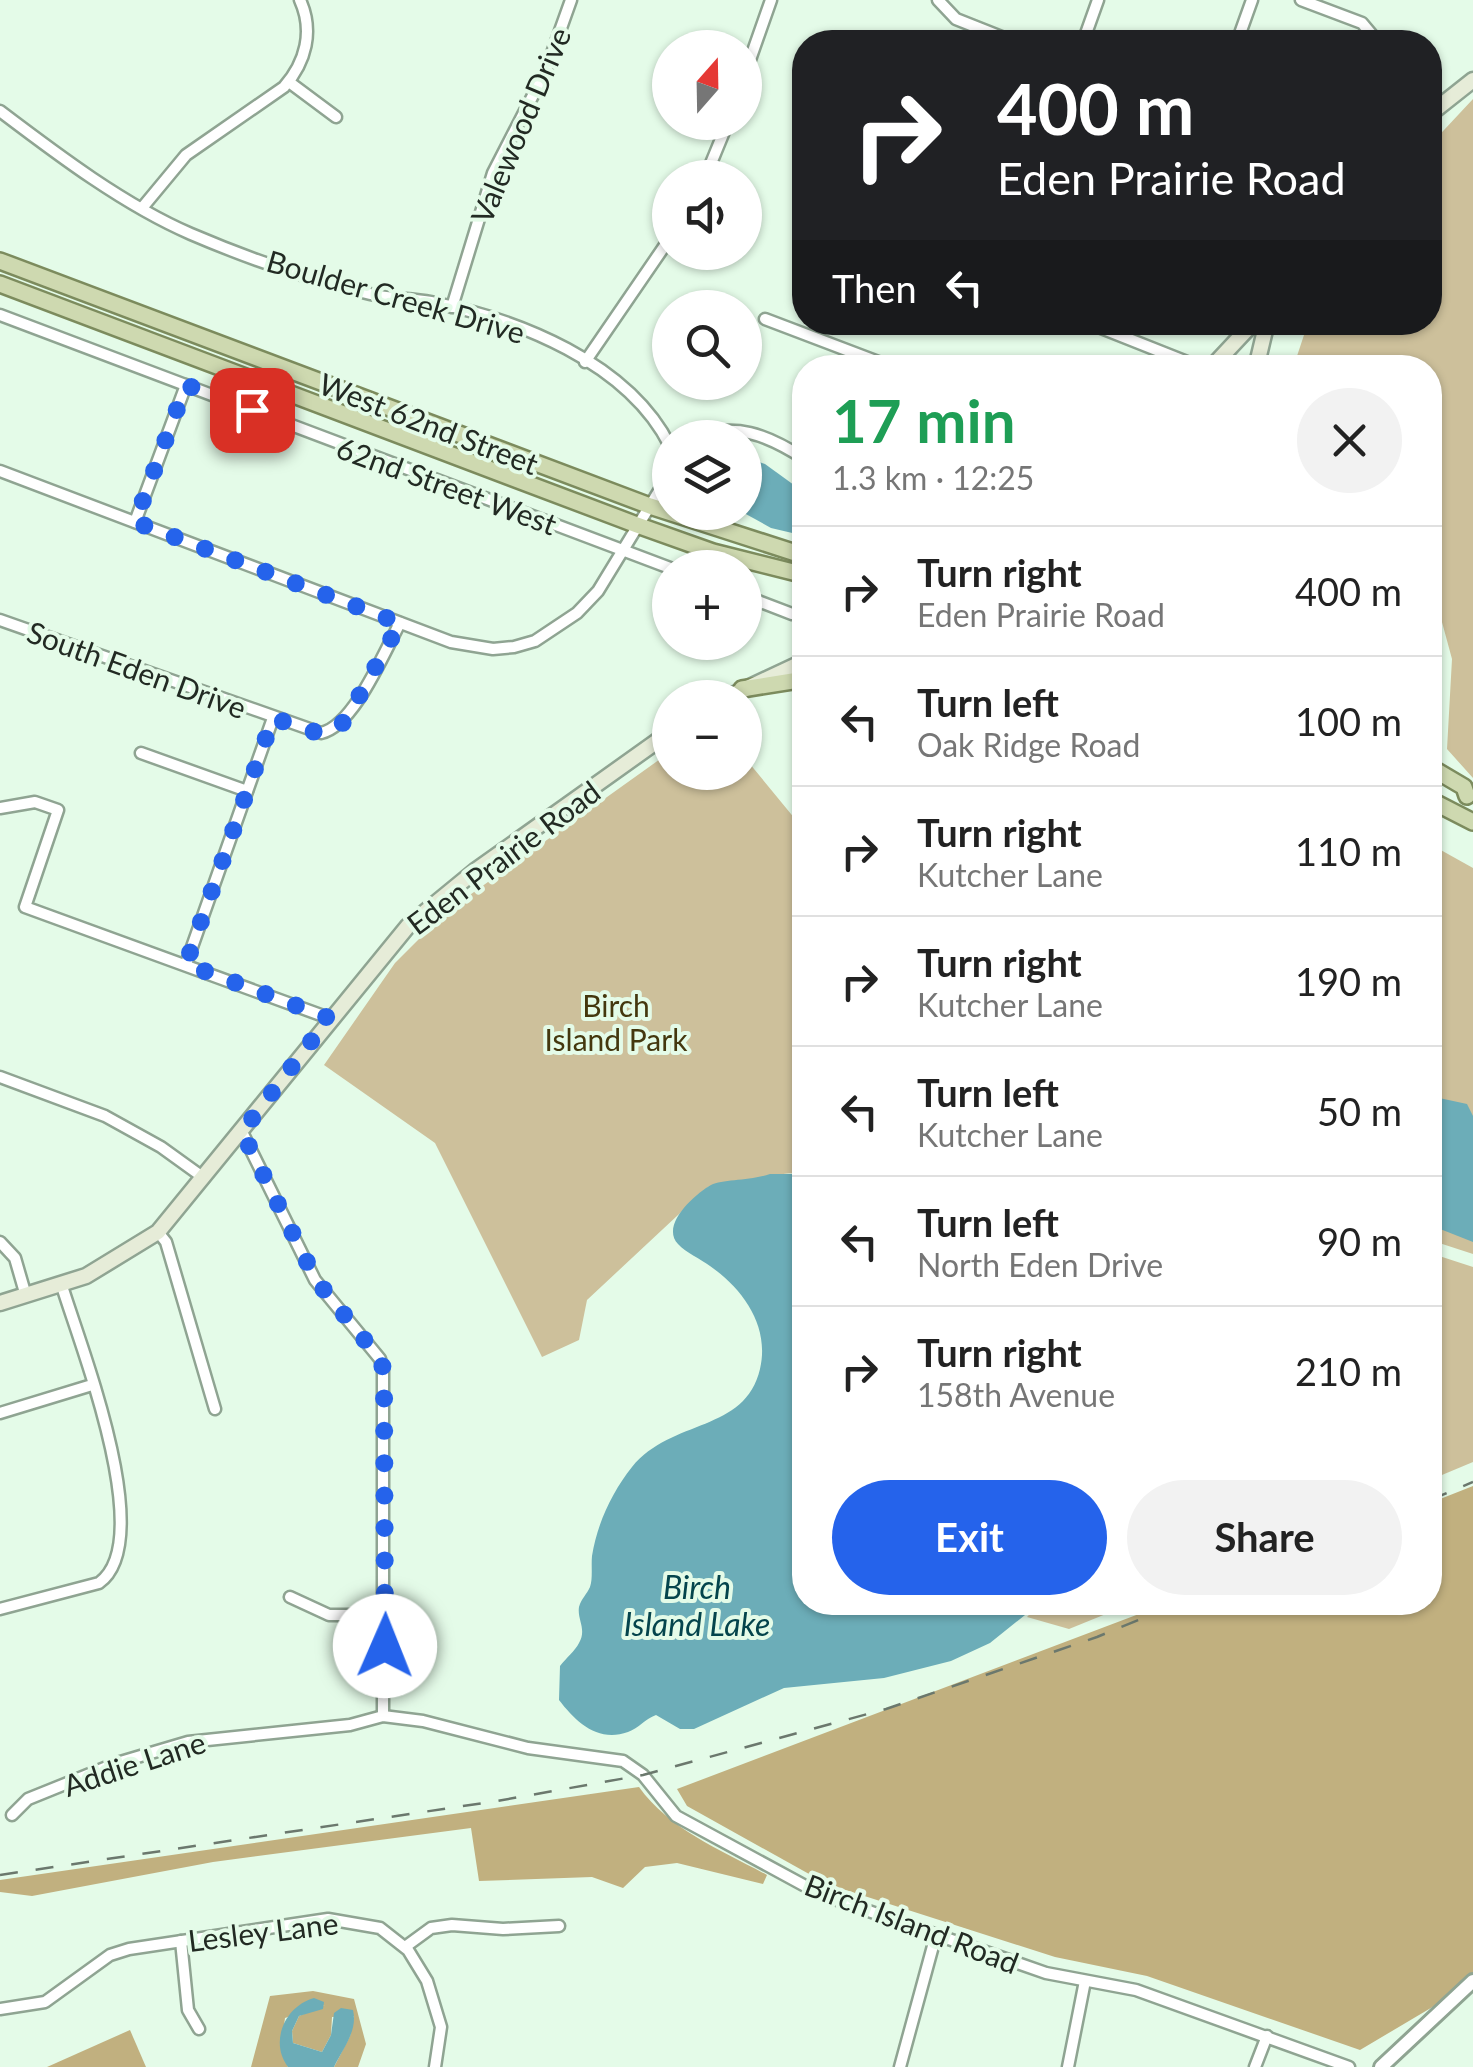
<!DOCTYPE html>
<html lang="en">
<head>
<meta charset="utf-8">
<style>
  body { margin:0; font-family:Lato,sans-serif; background:#f2f2f2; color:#222; height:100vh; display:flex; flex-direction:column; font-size:38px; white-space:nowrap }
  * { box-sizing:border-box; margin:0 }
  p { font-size:32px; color:#767676 }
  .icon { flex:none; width:55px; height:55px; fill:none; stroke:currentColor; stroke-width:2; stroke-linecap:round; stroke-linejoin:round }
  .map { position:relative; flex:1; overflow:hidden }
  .panel { position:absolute; left:792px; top:355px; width:650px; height:1260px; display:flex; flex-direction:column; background:#fff; border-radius:40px; box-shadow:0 2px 8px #0004 }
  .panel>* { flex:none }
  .hud { position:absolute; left:792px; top:30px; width:650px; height:305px; border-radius:40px; box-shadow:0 2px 8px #0004; background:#202124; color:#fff; overflow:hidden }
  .needle { width:65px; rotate:20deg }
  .fabs { position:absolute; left:652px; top:30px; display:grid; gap:20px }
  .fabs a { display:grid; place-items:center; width:110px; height:110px; border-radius:50%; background:#fff; box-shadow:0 2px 8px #0004; font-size:50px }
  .pin { position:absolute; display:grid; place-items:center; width:85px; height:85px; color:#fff; margin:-42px; border-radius:20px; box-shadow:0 5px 15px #0006 }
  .me { position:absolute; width:110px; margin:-55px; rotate:1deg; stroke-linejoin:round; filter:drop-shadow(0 0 8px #0008) }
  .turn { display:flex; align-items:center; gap:35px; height:210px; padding:0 40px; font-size:45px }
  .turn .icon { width:130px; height:130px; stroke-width:2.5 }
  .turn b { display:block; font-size:70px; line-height:85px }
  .then { display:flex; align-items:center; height:95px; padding:0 40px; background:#0003; gap:20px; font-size:38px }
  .round { display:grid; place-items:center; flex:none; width:105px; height:105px; border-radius:52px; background:#f2f2f2 }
  .summary { display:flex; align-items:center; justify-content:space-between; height:170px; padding:0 40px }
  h1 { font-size:60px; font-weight:700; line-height:75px; color:#1e9e55 }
  .cta { display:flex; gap:20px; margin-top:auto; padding:20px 40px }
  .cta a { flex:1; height:115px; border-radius:60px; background:#2563eb; color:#fff; font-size:40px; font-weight:700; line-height:115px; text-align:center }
  .cta a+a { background:#f2f2f2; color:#222 }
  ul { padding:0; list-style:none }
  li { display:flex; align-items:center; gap:30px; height:130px; padding:0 40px; border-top:2px solid #e0e0e0 }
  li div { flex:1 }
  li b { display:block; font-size:38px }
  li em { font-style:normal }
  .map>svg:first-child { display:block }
  .green { fill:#cdc09b }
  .forest { fill:#c1b07f }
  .water { fill:#6cadb8 }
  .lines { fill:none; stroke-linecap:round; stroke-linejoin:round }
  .minor-casing { stroke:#8fa492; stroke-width:15 }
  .tertiary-casing { stroke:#8fa492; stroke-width:18 }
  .secondary-casing { stroke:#8fa492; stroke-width:19 }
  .primary-casing { stroke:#7c8b5d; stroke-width:20 }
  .minor { stroke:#fff; stroke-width:10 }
  .tertiary { stroke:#fff; stroke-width:12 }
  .secondary { stroke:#e6ecd8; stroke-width:14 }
  .primary { stroke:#ced9b0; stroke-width:15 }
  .rail { stroke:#6b786d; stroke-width:2.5; stroke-dasharray:18 18; stroke-linecap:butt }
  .route { stroke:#2563eb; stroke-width:18; stroke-dasharray:0 32.4 }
  .labels { text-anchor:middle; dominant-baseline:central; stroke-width:8; stroke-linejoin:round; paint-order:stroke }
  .street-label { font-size:30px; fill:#222a23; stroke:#e4fbe8 }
  .park-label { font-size:30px; fill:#44370e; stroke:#e4fbe8 }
  .water-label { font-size:32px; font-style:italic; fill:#04444c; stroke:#e4fbe8 }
</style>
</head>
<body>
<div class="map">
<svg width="1473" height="2067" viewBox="0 0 1473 2067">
  <rect width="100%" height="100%" fill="#e4fbe8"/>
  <g class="green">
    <polygon points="1473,99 1473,778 1447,749 1452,659 1430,578 1430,368 1301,367 1296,359 1308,323 1430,322 1430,145"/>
    <path d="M670 752V772H745V758L805 831V1174C783 1171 769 1177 748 1182 734 1186 722 1181 708 1187L587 1300 579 1340 542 1357 435 1143 324 1065 395 963 446 912Z"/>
    <polygon points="1430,844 1473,868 1473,1254 1430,1240"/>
    <polygon points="1430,1253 1473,1267 1473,1462 1430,1480"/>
    <polygon points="1040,1603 1133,1603 1069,1629 1027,1617"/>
  </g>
  <g class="forest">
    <polygon points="1473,1486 1473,1983 1360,2050 1147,1976 1055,1957 827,1884 687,1806 677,1789 1168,1603 1430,1602 1430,1503"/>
    <path d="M639 1787C670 1830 721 1850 767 1875L763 1884 677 1863 645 1867 623 1888 592 1877 479 1881 471 1828 213 1862 32 1896 0 1892V1880Z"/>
    <polygon points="313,1991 354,1999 366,2044 358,2067 334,2067 350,2036 354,2016 332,2017 331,2035 322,2052 293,2043 292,2031 299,2016 325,2005 285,2018 281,2049 288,2067 251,2067 270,1996"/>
    <polygon points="130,2030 146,2067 47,2067"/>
  </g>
  <g class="water">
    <polygon points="746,457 765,464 805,493 805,536 771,528 744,513"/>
    <polygon points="1430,1096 1467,1104 1473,1116 1473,1242 1430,1225"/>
    <path d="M770 1174H805V1602L1040 1603 990 1643 951 1661 884 1678 784 1688 694 1729H680L656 1715C645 1719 639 1728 628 1732 598 1743 576 1722 559 1700L560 1666C566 1658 575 1651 579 1643 587 1629 577 1620 579 1607 581 1599 587 1594 590 1587 593 1578 591 1566 592 1556 597 1524 612 1492 632 1467 672 1418 745 1433 760 1369 770 1326 743 1289 710 1266 701 1259 686 1253 678 1244 660 1225 695 1194 711 1185 723 1179 750 1181 770 1174Z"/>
    <path d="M314 1998 324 2002 323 2009 299 2016 292 2031 293 2043 322 2052 331 2035 334 2013 341 2008 353 2010C358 2031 343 2048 334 2067H288C269 2042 285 2006 314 1998Z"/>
  </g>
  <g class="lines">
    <g class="minor-casing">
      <g id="minor">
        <polyline points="938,0 956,19 1014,42"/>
        <polyline points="1301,0 1362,23 1378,42"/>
        <polyline points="1083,42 1098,0"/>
        <polyline points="1237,42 1252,0"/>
        <polyline points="745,74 771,0"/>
        <polyline points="289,82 336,117"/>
        <path d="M0 111C58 155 124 205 191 234 247 258 311 280 370 294 390 299 411 298 431 302 517 319 628 362 670 446"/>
        <polyline points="705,178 728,122"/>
        <path d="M142 208 186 155 284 87C306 62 314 31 300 0"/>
        <polyline points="452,307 493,173 546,70 571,0"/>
        <polyline points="0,315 670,568"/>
        <polyline points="765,319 894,368"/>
        <polyline points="1086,322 1202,368"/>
        <polyline points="585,362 670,238"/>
        <path d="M690 438C736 422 766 434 805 459"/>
        <polyline points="0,471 451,642 493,649 514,647 535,641 577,613 598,591 670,473"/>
        <polyline points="135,522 186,385"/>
        <polyline points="745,596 792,614"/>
        <path d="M0 620 321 733C354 726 384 652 400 623"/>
        <polyline points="141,753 247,791"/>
        <polyline points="0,808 35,802 58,810 25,907 329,1018"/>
        <polyline points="186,964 273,718"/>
        <polyline points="0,1077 105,1116 161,1147 204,1178"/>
        <polyline points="242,1132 315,1280 380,1359 383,1371 383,1716"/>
        <polyline points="158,1232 166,1242 215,1409"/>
        <polyline points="0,1242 15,1258 26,1296"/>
        <polyline points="0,1413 92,1385"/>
        <polyline points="290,1597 329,1615 386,1615"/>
        <path d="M0 1609 99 1583C158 1541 80 1345 62 1286"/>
        <polyline points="12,1815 28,1799 117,1763 188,1742 350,1725 383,1716 423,1721 528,1748 623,1761 643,1775 676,1816 820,1894 1046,1973 1136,1990 1349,2067"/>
        <polyline points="181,1941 188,2010 199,2029"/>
        <polyline points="405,1947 431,1928 452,1925 503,1929 559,1926"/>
        <polyline points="0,2009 45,2002 110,1955 129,1949 328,1919 380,1928 408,1950 427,1981 441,2027 435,2067"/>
        <polyline points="900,2067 936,1935"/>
        <polyline points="1068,2067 1085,1981"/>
        <polyline points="1255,2067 1267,2036"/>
      </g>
    </g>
    <g class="tertiary-casing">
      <polyline id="tertiary" points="1381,2067 1473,1981"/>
    </g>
    <g class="secondary-casing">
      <g id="secondary">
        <polyline points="1430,114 1473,80"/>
        <polyline points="1211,368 1254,322"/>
        <polyline points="1256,368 1267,322"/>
        <polyline points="726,698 805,661"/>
        <polyline points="0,1303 86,1276 158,1232 408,926 475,871 670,732"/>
      </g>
    </g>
    <g class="primary-casing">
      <g id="primary">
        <polyline points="0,261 650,506 805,556"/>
        <polyline points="0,284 637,525 713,552 805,575"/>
        <polyline points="742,689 805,679"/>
        <polyline points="1430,767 1464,787 1467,796"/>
        <polyline points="1430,800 1473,822"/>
      </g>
    </g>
    <use href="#minor" class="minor"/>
    <use href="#tertiary" class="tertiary"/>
    <use href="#secondary" class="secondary"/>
    <use href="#primary" class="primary"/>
    <g class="rail">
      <polyline points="1430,1500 1473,1482"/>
      <polyline points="0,1875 497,1801 643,1775 886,1709 1097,1637 1182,1602"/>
    </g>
  </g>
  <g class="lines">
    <polyline class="route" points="252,410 186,385 135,522 400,623 348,716 341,725 321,734 273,718 186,964 329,1018 242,1132 316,1280 380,1359 384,1371 385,1646"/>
  </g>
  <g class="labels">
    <g class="street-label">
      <text transform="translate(520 125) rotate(-67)">Valewood Drive</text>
      <text transform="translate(396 296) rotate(16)">Boulder Creek Drive</text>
      <text transform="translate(429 423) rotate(21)">West 62nd Street</text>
      <text transform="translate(447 485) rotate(20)">62nd Street West</text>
      <text transform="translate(137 669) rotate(20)">South Eden Drive</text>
      <text transform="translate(503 857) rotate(-37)">Eden Prairie Road</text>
      <text transform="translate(134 1763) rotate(-18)">Addie Lane</text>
      <text transform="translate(912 1923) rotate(21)">Birch Island Road</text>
      <text transform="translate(263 1931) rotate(-7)">Lesley Lane</text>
    </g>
    <g class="park-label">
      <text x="616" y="1005">Birch<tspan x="616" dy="34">Island Park</tspan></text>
    </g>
    <g class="water-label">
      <text x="697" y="1586">Birch<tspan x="697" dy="37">Island Lake</tspan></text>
    </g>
  </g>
</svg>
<div class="fabs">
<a><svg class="needle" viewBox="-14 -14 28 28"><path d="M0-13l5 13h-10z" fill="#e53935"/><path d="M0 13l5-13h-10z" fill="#767676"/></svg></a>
<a><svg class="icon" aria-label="sound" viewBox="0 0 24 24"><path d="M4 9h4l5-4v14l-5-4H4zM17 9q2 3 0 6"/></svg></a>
<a><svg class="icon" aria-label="search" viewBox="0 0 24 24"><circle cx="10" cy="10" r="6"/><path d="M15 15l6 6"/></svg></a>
<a><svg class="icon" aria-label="layers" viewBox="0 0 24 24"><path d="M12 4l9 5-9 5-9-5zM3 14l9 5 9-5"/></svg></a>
<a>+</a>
<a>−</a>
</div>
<div class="pin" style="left:252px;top:410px;background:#d93025"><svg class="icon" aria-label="arrive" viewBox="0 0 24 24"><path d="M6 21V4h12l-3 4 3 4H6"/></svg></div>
<svg class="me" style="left:385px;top:1646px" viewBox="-20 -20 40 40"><circle r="19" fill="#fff"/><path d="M0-13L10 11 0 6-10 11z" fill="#2563eb"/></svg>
<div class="hud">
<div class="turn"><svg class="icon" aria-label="right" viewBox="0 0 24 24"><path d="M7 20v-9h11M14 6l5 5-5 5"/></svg><div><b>400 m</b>Eden Prairie Road</div></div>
<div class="then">Then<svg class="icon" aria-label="left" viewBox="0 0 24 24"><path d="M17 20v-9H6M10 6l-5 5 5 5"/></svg></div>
</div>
<section class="panel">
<div class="summary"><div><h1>17 min</h1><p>1.3 km · 12:25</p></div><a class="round"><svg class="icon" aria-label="close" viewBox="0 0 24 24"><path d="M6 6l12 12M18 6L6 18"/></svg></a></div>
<ul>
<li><svg class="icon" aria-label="right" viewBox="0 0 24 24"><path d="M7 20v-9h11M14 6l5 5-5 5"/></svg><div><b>Turn right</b><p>Eden Prairie Road</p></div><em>400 m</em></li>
<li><svg class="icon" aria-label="left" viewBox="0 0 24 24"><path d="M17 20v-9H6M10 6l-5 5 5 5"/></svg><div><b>Turn left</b><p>Oak Ridge Road</p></div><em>100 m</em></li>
<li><svg class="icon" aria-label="right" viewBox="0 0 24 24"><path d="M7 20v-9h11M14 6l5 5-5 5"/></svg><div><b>Turn right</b><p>Kutcher Lane</p></div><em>110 m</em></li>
<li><svg class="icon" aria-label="right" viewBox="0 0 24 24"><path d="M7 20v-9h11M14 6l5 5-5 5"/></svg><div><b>Turn right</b><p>Kutcher Lane</p></div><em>190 m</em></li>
<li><svg class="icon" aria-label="left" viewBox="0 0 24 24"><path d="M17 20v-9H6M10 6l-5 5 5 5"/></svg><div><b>Turn left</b><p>Kutcher Lane</p></div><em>50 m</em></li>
<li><svg class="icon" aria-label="left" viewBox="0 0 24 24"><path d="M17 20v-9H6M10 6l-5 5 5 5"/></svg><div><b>Turn left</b><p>North Eden Drive</p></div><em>90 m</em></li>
<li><svg class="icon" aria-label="right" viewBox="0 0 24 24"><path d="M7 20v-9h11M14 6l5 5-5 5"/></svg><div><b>Turn right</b><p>158th Avenue</p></div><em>210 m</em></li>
</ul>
<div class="cta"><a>Exit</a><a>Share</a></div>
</section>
</div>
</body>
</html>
